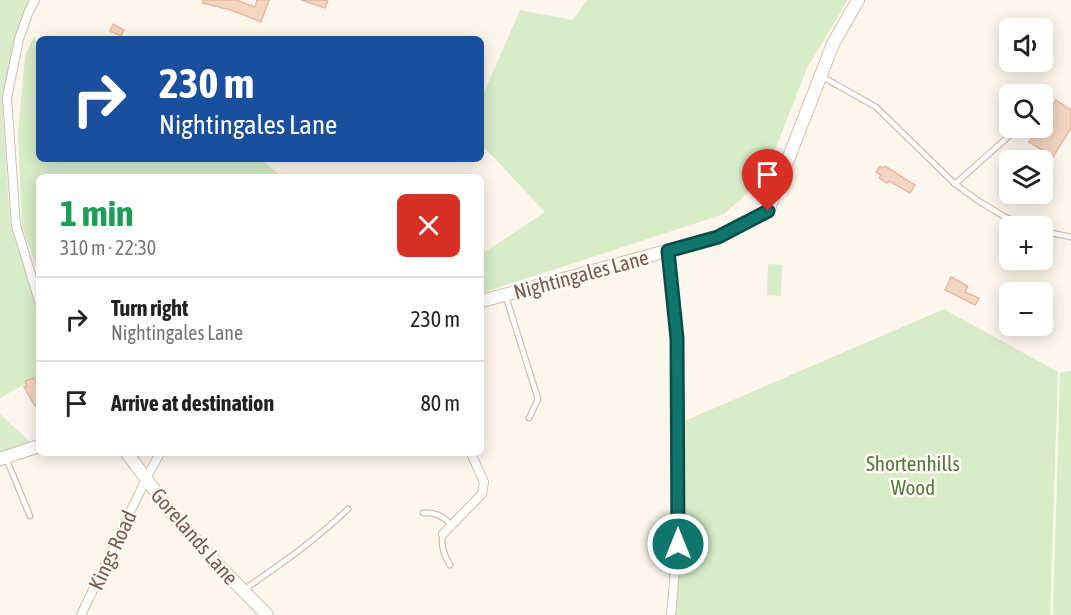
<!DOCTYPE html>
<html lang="en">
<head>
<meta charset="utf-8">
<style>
  body { margin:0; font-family:"Asap Condensed",sans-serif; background:#f6f6f6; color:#222; height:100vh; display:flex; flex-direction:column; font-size:22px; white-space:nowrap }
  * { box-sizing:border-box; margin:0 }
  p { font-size:20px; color:#767676 }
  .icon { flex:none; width:33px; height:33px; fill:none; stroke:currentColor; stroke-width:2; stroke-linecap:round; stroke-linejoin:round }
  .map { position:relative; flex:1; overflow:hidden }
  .side { position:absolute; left:36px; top:174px; width:448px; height:282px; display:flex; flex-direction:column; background:#fff; border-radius:9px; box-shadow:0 3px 15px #0003 }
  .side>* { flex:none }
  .guide { position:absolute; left:36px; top:36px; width:448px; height:126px; border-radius:9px; box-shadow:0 3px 15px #0003; background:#1a4fa0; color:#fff; overflow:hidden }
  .fabs { position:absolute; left:999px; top:18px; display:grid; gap:12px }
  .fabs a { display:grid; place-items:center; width:54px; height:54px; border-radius:9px; background:#fff; box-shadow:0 3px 15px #0003; font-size:30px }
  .pin { position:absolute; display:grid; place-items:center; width:51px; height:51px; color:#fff; margin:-62px -26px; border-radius:50% 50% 50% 0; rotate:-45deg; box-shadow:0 0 6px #0007 }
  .pin .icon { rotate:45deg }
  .me { position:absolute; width:66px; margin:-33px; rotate:0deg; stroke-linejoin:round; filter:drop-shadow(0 0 4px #0008) }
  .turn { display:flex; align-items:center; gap:21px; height:126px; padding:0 24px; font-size:27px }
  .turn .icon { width:78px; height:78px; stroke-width:2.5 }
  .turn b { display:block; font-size:42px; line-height:51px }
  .round { display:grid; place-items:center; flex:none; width:63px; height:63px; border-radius:9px; background:#f6f6f6 }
  .head { display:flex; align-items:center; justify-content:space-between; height:102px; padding:0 24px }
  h1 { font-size:36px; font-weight:700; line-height:45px; color:#1e9e55 }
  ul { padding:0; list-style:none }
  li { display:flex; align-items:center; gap:18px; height:84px; padding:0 24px; border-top:2px solid #e0e0e0 }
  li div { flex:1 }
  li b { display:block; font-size:22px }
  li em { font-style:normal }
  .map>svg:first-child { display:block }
  .green { fill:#d8ecc9 }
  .building { fill:#f3d5c3; stroke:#e6bba3; stroke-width:1.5 }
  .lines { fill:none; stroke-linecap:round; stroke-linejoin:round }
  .lane-casing { stroke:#d1beb0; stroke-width:7 }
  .street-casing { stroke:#d1beb0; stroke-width:10 }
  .secondary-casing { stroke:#d6c0b0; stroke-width:14 }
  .lane { stroke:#fff; stroke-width:4.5 }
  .street { stroke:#fff; stroke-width:8 }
  .secondary { stroke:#fff; stroke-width:12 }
  .route-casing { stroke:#0a4d48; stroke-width:15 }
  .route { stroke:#0f766e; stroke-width:10 }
  .labels { text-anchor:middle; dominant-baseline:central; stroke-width:5; stroke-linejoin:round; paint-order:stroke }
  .street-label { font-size:21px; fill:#7a5c4d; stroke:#fffaf3 }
  .park-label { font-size:21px; fill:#537a41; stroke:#fffaf3 }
</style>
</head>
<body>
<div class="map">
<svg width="1071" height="615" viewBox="0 0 1071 615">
  <rect width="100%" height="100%" fill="#fdf6ec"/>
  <g class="green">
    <polygon points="0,0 29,0 2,100 10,221 39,314 39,376 0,398"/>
    <polygon points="587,0 848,0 807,68 764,178 724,214 482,293 482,254 545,212 482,145 482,97 520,10 573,20"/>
    <polygon points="34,36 39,46 39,159 261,159 282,177 39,177 39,275 22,227 18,134 25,56"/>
    <polygon points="768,264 782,265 781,296 767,295"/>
    <polygon points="944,309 1058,372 1050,615 674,615 681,561 682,422"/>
    <polygon points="1071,371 1071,615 1053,615 1060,373"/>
    <polygon points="0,414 30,442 0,452"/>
  </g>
  <g class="building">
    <polygon points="203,0 236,0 255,7 257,0 269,0 261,22 231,10 202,3"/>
    <polygon points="301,0 328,0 325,8"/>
    <polygon points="113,24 124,30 121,36 110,31"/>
    <polygon points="1056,100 1071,110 1071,128 1053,157 1029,142 1038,128 1042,128 1042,121"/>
    <polygon points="880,166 883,168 885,166 915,185 910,193 889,181 887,183 879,178 881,175 876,172"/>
    <polygon points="951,277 968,286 965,292 979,298 975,305 945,290"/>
    <polygon points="34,378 39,390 39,404 35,406 24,387 27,386 25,381"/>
  </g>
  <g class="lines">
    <g class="lane-casing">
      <g id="lane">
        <polyline points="821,76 876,107 955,184 977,200 1005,217 1028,226"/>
        <polyline points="955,184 1018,128"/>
        <polyline points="1042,231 1071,237"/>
        <polyline points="506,297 538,399 529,418"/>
        <polyline points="6,458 30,516"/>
        <path d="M423 513C436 512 442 516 452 525"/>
        <path d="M443 534C440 545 445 557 450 565"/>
        <path d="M245 589C281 564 317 539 348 509"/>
      </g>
    </g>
    <g class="street-casing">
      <g id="street">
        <polyline points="35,0 29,11 19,39 7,98 16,225 39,301"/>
        <path d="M668 251C671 280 675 309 677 337 683 429 680 524 671 615"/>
        <polyline points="443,534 482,494 484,482 471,453"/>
        <polyline points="81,615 146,479 160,453"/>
      </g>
    </g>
    <g class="secondary-casing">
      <g id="secondary">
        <polyline points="482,301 718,237 768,211 833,44 858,0"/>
        <polyline points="127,453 173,515 221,568 267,615"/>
        <polyline points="0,459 39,446"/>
      </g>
    </g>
    <use href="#lane" class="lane"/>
    <use href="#street" class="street"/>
    <use href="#secondary" class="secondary"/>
  </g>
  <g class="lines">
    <g class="route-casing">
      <polyline id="route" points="678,544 677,338 668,251 718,237 768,211"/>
    </g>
    <use href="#route" class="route"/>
  </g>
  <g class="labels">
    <g class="street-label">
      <text transform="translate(581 274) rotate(-15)">Nightingales Lane</text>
      <text transform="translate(195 536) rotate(49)">Gorelands Lane</text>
      <text transform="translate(112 550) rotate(-65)">Kings Road</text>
    </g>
    <g class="park-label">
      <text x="913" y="463">Shortenhills<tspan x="913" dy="24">Wood</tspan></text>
    </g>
  </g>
</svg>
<div class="fabs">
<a><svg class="icon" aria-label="sound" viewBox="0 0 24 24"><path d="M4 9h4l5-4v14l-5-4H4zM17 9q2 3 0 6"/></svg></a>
<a><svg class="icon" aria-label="search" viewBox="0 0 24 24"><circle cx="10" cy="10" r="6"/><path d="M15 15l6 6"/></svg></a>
<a><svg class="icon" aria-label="layers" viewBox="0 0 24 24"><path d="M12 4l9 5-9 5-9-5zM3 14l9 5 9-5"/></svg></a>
<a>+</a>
<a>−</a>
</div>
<div class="pin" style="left:768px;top:211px;background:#d93025"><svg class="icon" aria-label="arrive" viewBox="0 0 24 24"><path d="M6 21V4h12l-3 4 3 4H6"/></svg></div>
<svg class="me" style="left:678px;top:544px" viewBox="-20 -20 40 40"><circle r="17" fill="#0f766e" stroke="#fff" stroke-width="3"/><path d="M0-11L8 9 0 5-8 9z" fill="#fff"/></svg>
<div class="guide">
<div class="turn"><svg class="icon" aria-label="right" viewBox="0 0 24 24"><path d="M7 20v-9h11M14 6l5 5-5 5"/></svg><div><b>230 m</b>Nightingales Lane</div></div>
</div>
<section class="side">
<div class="head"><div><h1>1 min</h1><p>310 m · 22:30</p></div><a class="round" style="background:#d93025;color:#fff"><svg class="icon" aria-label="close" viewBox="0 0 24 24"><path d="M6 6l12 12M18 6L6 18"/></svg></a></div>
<ul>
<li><svg class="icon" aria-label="right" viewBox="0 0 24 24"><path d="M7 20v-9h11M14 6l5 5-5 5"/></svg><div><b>Turn right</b><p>Nightingales Lane</p></div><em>230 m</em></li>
<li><svg class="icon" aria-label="arrive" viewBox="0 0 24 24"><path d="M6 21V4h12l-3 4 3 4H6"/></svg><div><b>Arrive at destination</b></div><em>80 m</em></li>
</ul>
</section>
</div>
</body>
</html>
